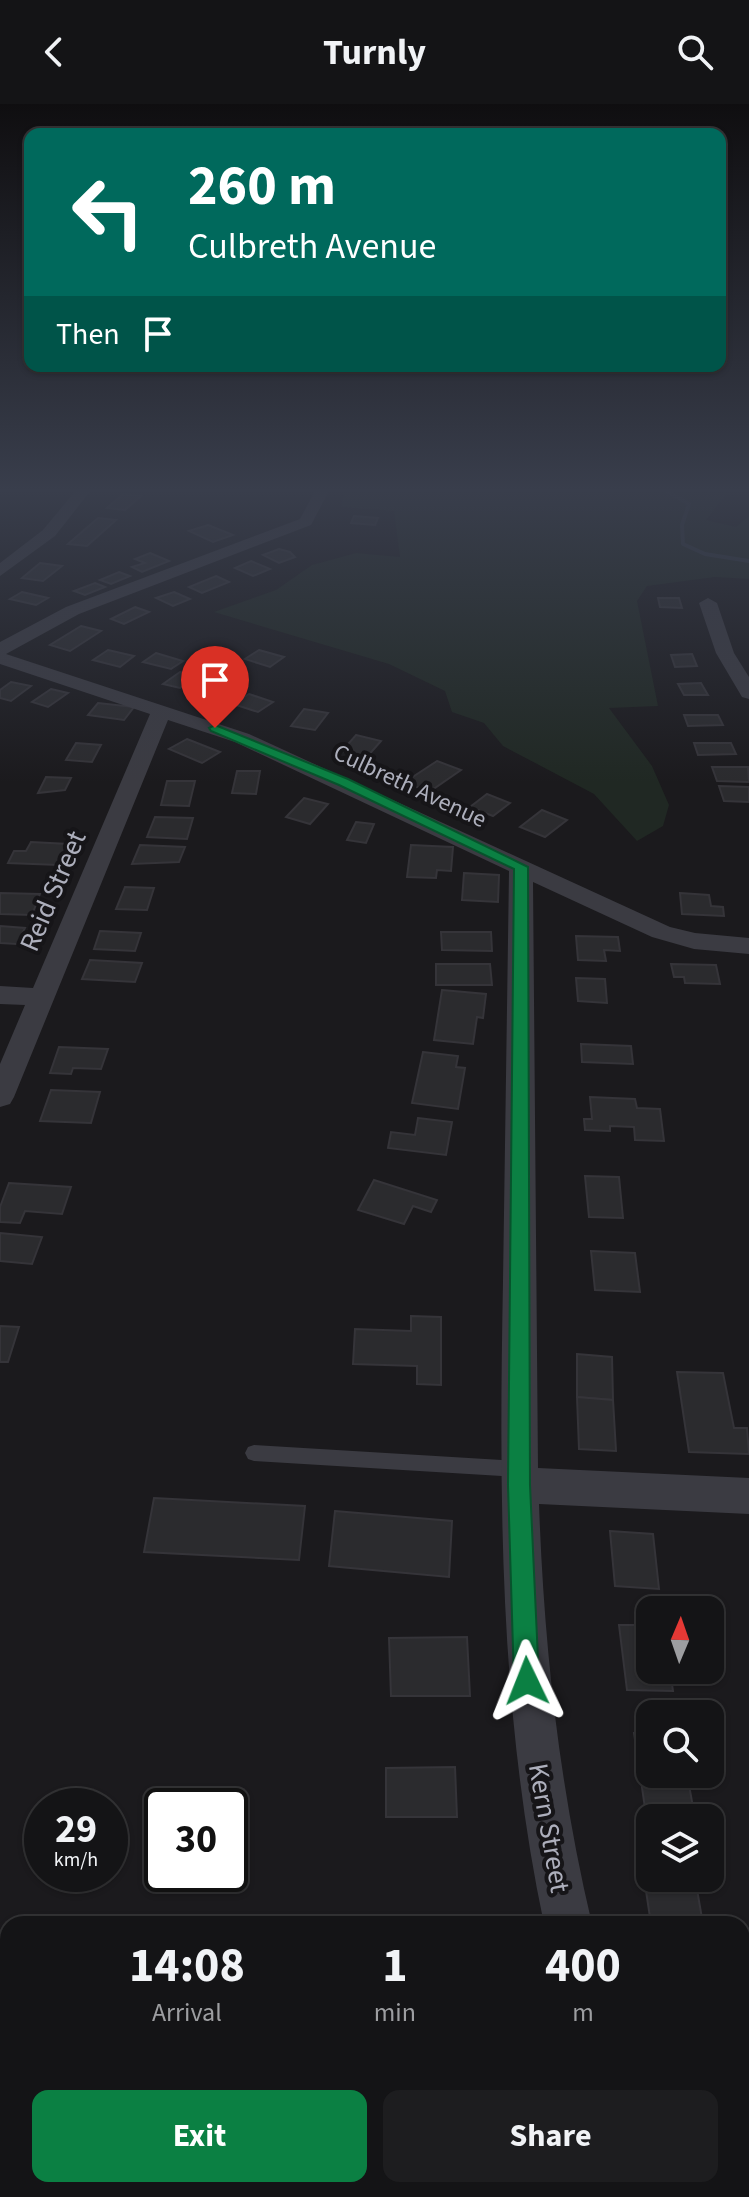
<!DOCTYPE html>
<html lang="en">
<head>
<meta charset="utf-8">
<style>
  body { margin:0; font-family:"Source Sans 3",sans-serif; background:#1d1d1f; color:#f1f3f6; height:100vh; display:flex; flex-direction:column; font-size:30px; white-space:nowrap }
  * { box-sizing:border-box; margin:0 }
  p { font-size:26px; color:#9d9ea1 }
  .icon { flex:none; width:44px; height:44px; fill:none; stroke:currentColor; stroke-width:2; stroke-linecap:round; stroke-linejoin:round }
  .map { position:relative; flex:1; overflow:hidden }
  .drawer { position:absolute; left:0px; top:1812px; width:750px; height:282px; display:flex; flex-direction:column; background:#141416; border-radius:24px 24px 0 0; box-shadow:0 2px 6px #0004,0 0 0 2px #333335 }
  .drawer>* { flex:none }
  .top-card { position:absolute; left:24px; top:24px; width:702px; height:244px; border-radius:16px; box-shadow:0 2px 6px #0004,0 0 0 2px #333335; background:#00695c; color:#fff; overflow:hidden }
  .needle { width:52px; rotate:2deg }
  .buttons { position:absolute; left:636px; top:1492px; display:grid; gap:16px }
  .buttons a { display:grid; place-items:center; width:88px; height:88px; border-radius:16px; background:#141416; box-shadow:0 2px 6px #0004,0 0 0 2px #333335; font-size:40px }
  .speed { position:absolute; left:24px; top:1684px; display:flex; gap:16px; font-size:40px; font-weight:700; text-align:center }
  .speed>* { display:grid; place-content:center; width:104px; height:104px; border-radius:50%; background:#141416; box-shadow:0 2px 6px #0004,0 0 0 2px #333335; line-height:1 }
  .speed small { font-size:20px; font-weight:400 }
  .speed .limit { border:4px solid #111; border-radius:12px; background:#fff; color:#111 }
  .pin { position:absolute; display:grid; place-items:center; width:68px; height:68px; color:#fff; margin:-82px -34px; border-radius:50% 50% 50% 0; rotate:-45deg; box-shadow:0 0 8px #0007 }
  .pin .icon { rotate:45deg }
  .me { position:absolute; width:88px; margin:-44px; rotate:358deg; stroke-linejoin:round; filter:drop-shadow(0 0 6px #0008) }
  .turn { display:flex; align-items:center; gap:28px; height:168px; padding:0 32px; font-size:36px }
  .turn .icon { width:104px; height:104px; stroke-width:2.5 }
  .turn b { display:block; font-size:56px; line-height:68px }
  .then { display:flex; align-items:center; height:76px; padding:0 32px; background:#0003; gap:16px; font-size:30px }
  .eta { display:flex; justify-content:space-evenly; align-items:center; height:136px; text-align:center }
  .eta b { font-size:48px; font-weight:700; line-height:56px }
  .action { display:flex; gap:16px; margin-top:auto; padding:16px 32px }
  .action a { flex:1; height:92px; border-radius:16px; background:#0b8043; color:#fff; font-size:32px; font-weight:700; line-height:92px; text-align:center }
  .action a+a { background:#1d1d1f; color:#f1f3f6 }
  header { display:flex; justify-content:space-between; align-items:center; height:104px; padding:0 32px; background:#141416; font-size:36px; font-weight:700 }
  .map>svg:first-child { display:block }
  .green { fill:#202823 }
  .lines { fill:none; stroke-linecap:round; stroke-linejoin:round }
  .stream { stroke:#303741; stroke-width:4 }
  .building { fill:#2b2b2e; stroke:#353439; stroke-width:2 }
  .lane { fill:#3b3b42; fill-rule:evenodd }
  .street { fill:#3b3b42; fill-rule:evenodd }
  .route { fill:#0b8043; stroke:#07532c; stroke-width:2 }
  .labels { text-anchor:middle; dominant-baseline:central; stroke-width:8; stroke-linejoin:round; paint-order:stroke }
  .far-street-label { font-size:24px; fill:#adafbc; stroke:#161518 }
  .street-label { font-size:28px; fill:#adafbc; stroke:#161518 }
</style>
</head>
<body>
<header><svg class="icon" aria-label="back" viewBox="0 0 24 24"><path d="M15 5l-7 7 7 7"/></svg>Turnly<svg class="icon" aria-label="search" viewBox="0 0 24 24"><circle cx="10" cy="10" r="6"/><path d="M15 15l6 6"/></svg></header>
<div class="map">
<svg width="749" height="2093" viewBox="0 0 749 2093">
  <rect width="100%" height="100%" fill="#1b1a1d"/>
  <polygon class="green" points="345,385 731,385 706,416 736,423 749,412 749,475 715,473 647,482 637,497 658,602 609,604 652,662 669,701 663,722 637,737 594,690 503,642 484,619 452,608 445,587 389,560 214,508 276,486 312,461 356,449 400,453 394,407 341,403"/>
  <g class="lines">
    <polyline class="stream" points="663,385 689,400 682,421 683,440 705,450 749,457"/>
  </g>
  <g class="building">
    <polygon points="123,390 141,392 125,406 107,404"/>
    <polygon points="354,412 378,414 375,421 351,419"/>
    <polygon points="98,414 116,416 87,442 68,440"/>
    <polygon points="208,421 233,431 213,438 189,427"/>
    <polygon points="279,445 290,448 295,453 279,459 263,451"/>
    <polygon points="150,449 169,457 142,468 132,463 145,459 135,455"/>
    <polygon points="251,457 270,465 253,472 235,464"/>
    <polygon points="40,459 62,462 43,477 22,474"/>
    <polygon points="119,468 130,472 111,480 100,476"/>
    <polygon points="216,472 229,478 202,489 189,483"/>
    <polygon points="95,479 105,483 85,491 74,487"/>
    <polygon points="22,488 48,494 36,501 10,495"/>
    <polygon points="174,488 190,495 173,502 156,494"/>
    <polygon points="658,494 679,494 682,504 660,503"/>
    <polygon points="135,503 149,508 124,520 111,515"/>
    <polygon points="81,522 101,527 70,547 50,541"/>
    <polygon points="108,546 134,552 120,563 93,556"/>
    <polygon points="259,546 284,553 270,563 245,555"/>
    <polygon points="156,549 183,557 171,565 143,558"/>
    <polygon points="692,550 697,562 675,563 671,551"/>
    <polygon points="180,568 197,572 180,584 163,580"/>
    <polygon points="11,578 31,582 11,597 0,594 0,586"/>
    <polygon points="701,579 708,591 684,591 678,580"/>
    <polygon points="51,585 68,589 48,603 32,598"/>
    <polygon points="249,590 273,598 258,608 233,600"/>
    <polygon points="98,599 134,603 124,616 88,611"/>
    <polygon points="304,605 328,609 315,626 291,622"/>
    <polygon points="684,611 718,611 723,621 688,622"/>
    <polygon points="356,631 381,637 367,653 342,647"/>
    <polygon points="187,635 220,648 202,659 169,645"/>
    <polygon points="76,639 101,641 92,658 66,656"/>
    <polygon points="694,639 731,639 736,650 698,651"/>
    <polygon points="437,657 461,666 429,688 405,678"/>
    <polygon points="712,663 748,663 749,678 717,677"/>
    <polygon points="237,667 260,667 256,690 232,689"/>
    <polygon points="46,673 71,674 65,686 38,689"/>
    <polygon points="167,677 195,677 189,702 161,701"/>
    <polygon points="719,682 749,683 749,698 724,697"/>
    <polygon points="487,690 510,699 493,712 470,703"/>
    <polygon points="304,694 328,700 310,720 286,713"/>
    <polygon points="542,706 567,716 545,733 520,723"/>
    <polygon points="155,713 193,714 187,735 147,733"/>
    <polygon points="356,718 374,720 366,739 347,736"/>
    <polygon points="31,738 68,740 59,761 8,759 14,747 26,747"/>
    <polygon points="140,741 185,743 179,758 132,760"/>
    <polygon points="411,741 453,743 451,767 437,766 436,774 407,773"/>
    <polygon points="464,769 499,771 498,798 462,796"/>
    <polygon points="125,783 154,784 147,806 116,805"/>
    <polygon points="0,789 40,790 32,811 0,810"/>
    <polygon points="680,789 709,791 711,802 723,803 724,812 682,810"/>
    <polygon points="0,822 25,824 17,840 0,839"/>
    <polygon points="100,827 141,829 135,847 94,845"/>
    <polygon points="441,828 491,828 492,847 442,846"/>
    <polygon points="576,832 618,833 620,847 604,846 606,857 578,856"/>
    <polygon points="90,856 142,859 135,878 82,875"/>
    <polygon points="436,860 490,860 492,881 436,881"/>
    <polygon points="671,860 716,861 720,880 685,879 684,873 674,873"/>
    <polygon points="576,874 605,875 607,899 578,897"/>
    <polygon points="442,886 486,890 483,914 477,913 473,940 434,936"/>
    <polygon points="581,940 631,942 633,960 582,958"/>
    <polygon points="59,943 108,945 101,965 73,964 71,970 50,969"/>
    <polygon points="423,948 458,952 456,963 465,964 458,1005 412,999"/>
    <polygon points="51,986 100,988 91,1019 40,1017"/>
    <polygon points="590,993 635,995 637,1004 660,1005 664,1037 635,1036 634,1023 610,1022 610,1027 585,1026 584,1015 592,1015"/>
    <polygon points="418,1014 452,1018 446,1051 388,1044 391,1028 415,1031"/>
    <polygon points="585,1072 619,1073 623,1114 589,1113"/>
    <polygon points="374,1076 437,1096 431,1108 413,1102 404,1120 358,1106"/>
    <polygon points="9,1079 71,1083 62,1110 25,1107 20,1119 0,1118 0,1103"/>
    <polygon points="0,1129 42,1133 32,1160 0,1157"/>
    <polygon points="591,1147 635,1149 640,1188 595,1186"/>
    <polygon points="411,1212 441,1213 441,1281 417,1280 417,1262 353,1260 355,1225 411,1227"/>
    <polygon points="0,1222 19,1223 8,1258 0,1258"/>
    <polygon points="577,1250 612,1253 613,1296 577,1293"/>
    <polygon points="677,1268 723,1269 734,1324 747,1324 749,1350 689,1348"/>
    <polygon points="577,1293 613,1296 616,1347 579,1345"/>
    <polygon points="154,1394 305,1402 299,1456 144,1448"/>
    <polygon points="335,1407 452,1417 449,1473 329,1462"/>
    <polygon points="610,1427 653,1430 659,1485 615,1482"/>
    <polygon points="619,1521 650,1521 650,1566 670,1566 673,1587 627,1586"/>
    <polygon points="467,1533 470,1592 391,1592 389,1534"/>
    <polygon points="634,1629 650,1629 650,1670 687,1670 693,1703 645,1704"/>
    <polygon points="455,1663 457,1713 386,1713 386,1664"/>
    <polygon points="640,1747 650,1747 650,1774 695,1774 703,1820 651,1820"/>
    <polygon points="749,1929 749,2047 742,2052 742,1934"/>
    <polygon points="2,1999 8,2086 11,2093 0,2093"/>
  </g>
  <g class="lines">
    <polygon class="lane" points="254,1341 517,1357 523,1359 526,1365 523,1371 517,1373 254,1357 248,1355 245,1349 248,1343"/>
    <g class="street">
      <polygon points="77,385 92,385 55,432 0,472 0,459 43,426"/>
      <path d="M316 385H330L311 421 79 510 6 550 249 630 670 823 695 829 749 834V850L694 845 652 833 533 778 538 1364 749 1374V1410L539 1400C544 1542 559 1681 592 1820H544C499 1607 499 1394 503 1177 505 1040 507 904 509 767L235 638 168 616 14 993 10 1000 0 1003V960L25 901 0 900V882L33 884 150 610 0 560V538L66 503 300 415Z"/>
      <polygon points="708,494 717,499 734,549 749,573 749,595 742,593 716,549 699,499"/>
      <polygon points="252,2086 319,2086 316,2093 249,2093"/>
      <polygon points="640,2086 694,2086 697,2093 643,2093"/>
    </g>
  </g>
  <linearGradient id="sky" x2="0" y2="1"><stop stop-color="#0f0e10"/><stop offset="0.57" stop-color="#393e4c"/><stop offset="1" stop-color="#393e4c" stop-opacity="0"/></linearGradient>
  <rect width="749" height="678" fill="url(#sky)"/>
  <polygon class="route" points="215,621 348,675 528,763 530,1381 539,1577 536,1586 527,1590 518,1586 514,1577 508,1381 514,765 339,681 211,627 209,624"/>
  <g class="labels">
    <g class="far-street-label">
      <text transform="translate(410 682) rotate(25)">Culbreth Avenue</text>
    </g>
    <g class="street-label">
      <text transform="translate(53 787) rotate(-67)">Reid Street</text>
      <text transform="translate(549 1724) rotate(80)">Kern Street</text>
    </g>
  </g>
</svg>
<div class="buttons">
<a><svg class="needle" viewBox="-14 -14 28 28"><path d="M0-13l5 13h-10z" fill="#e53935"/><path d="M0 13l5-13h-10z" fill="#9d9ea1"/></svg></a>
<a><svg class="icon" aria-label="search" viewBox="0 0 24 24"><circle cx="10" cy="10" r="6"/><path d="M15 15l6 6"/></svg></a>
<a><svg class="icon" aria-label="layers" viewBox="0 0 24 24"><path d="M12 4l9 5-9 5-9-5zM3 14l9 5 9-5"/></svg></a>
</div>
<div class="speed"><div>29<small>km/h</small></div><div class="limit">30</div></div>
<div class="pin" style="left:215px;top:624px;background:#d93025"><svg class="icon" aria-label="arrive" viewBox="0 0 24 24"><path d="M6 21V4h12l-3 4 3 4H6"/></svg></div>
<svg class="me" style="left:527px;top:1577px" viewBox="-20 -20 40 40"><path d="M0-17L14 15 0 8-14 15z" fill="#0b8043" stroke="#fff" stroke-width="4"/></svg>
<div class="top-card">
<div class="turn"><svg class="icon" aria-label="left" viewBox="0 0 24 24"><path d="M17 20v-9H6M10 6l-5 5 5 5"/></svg><div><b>260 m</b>Culbreth Avenue</div></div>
<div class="then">Then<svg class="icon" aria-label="arrive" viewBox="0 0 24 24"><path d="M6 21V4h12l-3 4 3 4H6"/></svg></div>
</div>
<section class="drawer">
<div class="eta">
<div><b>14:08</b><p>Arrival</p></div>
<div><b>1</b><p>min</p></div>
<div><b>400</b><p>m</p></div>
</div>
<div class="action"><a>Exit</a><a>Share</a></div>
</section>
</div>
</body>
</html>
